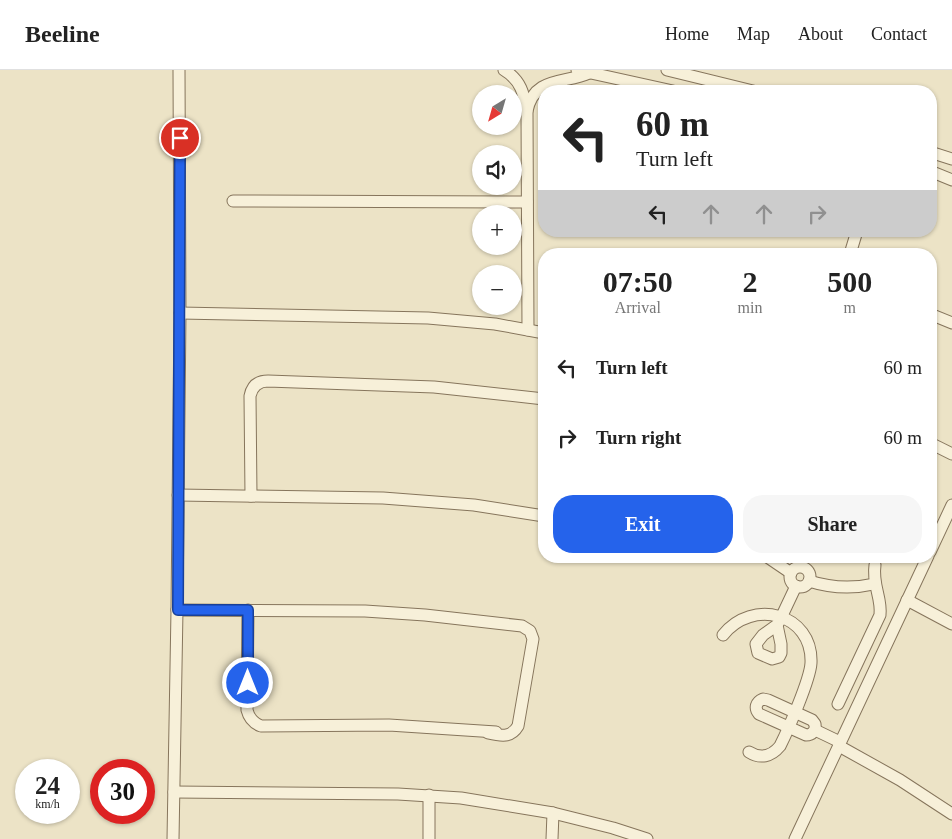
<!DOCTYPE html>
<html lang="en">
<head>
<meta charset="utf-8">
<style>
  body { margin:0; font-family:Georgia,serif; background:#f6f6f6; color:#222; height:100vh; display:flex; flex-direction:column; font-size:19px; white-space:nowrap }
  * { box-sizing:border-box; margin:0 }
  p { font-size:16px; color:#767676 }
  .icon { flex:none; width:28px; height:28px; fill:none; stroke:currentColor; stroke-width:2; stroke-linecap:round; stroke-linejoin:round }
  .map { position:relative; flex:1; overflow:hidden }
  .side { position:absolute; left:538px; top:178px; width:399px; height:315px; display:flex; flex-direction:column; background:#fff; border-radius:20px; box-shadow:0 1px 4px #0004 }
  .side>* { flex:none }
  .hud { position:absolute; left:538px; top:15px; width:399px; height:152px; border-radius:20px; box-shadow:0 1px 4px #0004; background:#fff; color:#222; overflow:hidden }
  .needle { width:32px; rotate:217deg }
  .fabs { position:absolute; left:472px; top:15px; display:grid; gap:10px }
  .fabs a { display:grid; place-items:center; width:50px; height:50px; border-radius:50%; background:#fff; box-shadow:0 1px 4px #0004; font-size:25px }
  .speed { position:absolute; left:15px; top:689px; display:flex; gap:10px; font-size:25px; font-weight:700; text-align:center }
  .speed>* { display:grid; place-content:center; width:65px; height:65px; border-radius:50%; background:#fff; box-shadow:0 1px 4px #0004; line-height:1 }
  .speed small { font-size:12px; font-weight:400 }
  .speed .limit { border:8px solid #d22; background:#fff; color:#111 }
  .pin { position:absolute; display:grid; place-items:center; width:42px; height:42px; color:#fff; margin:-21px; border:2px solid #fff; border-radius:50%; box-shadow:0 1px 5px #0007 }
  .me { position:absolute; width:55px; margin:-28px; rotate:0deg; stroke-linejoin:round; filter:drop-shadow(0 0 4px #0008) }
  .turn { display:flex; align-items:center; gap:18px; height:105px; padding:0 15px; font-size:22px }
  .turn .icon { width:65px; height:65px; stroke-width:2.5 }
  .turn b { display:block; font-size:35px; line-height:42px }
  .lanes { display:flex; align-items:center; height:48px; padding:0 15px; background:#0003; justify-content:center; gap:25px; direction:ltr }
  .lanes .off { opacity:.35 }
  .eta { display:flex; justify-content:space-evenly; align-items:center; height:85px; text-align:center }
  .eta b { font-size:30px; font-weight:600; line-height:35px }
  .primary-button { display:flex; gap:10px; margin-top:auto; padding:10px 15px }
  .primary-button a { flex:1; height:58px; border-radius:20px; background:#2563eb; color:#fff; font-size:20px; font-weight:600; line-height:58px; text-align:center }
  .primary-button a+a { background:#f6f6f6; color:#222 }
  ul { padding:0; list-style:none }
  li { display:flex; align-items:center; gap:15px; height:70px; padding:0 15px }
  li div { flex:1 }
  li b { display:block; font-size:19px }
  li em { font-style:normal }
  header { display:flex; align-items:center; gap:30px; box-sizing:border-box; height:70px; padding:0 25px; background:#fff; border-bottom:1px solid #e0e0e0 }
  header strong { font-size:24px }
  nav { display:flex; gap:28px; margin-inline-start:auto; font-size:18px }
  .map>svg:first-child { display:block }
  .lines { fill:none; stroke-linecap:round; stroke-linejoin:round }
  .minor-casing { stroke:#86755c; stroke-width:13 }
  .minor { stroke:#f7f0d9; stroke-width:11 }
  .route-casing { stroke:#184099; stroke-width:12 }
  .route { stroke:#2563eb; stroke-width:9 }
</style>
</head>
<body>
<header>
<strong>Beeline</strong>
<nav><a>Home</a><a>Map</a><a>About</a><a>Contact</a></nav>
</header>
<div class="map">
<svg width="952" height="769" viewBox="0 0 952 769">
  <rect width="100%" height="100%" fill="#ece3c6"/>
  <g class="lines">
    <g class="minor-casing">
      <g id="minor">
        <path d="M504 0C521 10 524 24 527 42L528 260"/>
        <polyline points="577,0 673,21"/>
        <polyline points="667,0 753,21"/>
        <path d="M527 41C534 6 565 14 589 3"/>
        <polyline points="930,82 952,89"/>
        <polyline points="930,101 952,110"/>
        <polyline points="233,131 527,132"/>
        <polyline points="850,184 857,161"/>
        <polyline points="180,243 428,248 495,254 544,263"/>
        <polyline points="930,244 952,253"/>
        <polyline points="930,373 952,384"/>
        <polyline points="178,425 383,428 474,435 544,446"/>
        <path d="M251 426 250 326C252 316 258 311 268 311L434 317 544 329"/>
        <polyline points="930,482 952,435"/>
        <polyline points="766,486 791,503"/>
        <circle cx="800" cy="507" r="10"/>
        <path d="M809 511C831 518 852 519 874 514"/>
        <polyline points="907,530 952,554"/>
        <path d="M177 540 365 541 425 545 522 556 530 561 533 569 518 656C511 668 501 666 488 663"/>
        <path d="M248 540 247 640C249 648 253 653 261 656L389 655 496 662"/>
        <polyline points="779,552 796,516"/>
        <polygon points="777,555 781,574 781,583 779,587 772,589 758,583 756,574 763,565"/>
        <path d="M723 565C752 528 813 543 811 593 810 610 788 660 780 676 771 687 760 689 749 682"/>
        <path d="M763 629 768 630 812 650 815 654C816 661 812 665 806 665L759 644C754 638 756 632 763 629Z"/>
        <path d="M838 634 880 545C882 528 872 515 875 495"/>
        <polyline points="815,660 840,672"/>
        <polyline points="839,676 900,710 952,744"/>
        <polyline points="174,722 398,724 461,728 553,743 613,758 647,769"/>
        <polyline points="429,725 429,769"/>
        <polyline points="173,769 177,540 180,243 179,0"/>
        <polyline points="552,769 553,743"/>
        <polyline points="795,769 928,486"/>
      </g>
    </g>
    <use href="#minor" class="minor"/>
  </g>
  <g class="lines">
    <g class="route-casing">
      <polyline id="route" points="180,68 178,540 248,540 248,613"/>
    </g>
    <use href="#route" class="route"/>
  </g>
</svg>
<div class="fabs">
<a><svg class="needle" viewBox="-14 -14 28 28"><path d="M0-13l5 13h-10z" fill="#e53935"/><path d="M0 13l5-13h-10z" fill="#767676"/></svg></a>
<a><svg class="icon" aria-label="sound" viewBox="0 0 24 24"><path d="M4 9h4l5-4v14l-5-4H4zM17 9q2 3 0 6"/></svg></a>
<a>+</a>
<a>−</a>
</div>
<div class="speed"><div>24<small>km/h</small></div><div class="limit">30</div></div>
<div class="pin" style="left:180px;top:68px;background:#d93025"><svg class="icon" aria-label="arrive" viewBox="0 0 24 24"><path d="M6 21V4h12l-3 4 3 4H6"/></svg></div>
<svg class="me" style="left:248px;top:613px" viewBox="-20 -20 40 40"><circle r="17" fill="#2563eb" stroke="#fff" stroke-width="3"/><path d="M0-11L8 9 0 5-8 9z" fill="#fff"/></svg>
<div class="hud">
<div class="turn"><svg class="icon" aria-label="left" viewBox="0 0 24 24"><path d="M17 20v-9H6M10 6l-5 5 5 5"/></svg><div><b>60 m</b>Turn left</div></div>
<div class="lanes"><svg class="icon" aria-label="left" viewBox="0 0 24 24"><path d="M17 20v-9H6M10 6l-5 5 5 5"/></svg><svg class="icon off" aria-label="ahead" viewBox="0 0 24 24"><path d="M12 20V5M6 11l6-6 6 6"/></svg><svg class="icon off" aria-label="ahead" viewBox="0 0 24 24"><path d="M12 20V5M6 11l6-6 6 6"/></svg><svg class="icon off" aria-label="right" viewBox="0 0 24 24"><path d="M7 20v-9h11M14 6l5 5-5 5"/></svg></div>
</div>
<section class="side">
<div class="eta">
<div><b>07:50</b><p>Arrival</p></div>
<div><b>2</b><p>min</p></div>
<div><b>500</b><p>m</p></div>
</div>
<ul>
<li><svg class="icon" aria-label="left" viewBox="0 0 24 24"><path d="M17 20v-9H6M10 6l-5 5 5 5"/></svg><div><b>Turn left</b></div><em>60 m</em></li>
<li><svg class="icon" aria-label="right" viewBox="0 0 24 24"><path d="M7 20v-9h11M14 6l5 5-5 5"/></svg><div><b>Turn right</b></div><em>60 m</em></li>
</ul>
<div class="primary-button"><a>Exit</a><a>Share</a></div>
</section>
</div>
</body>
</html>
